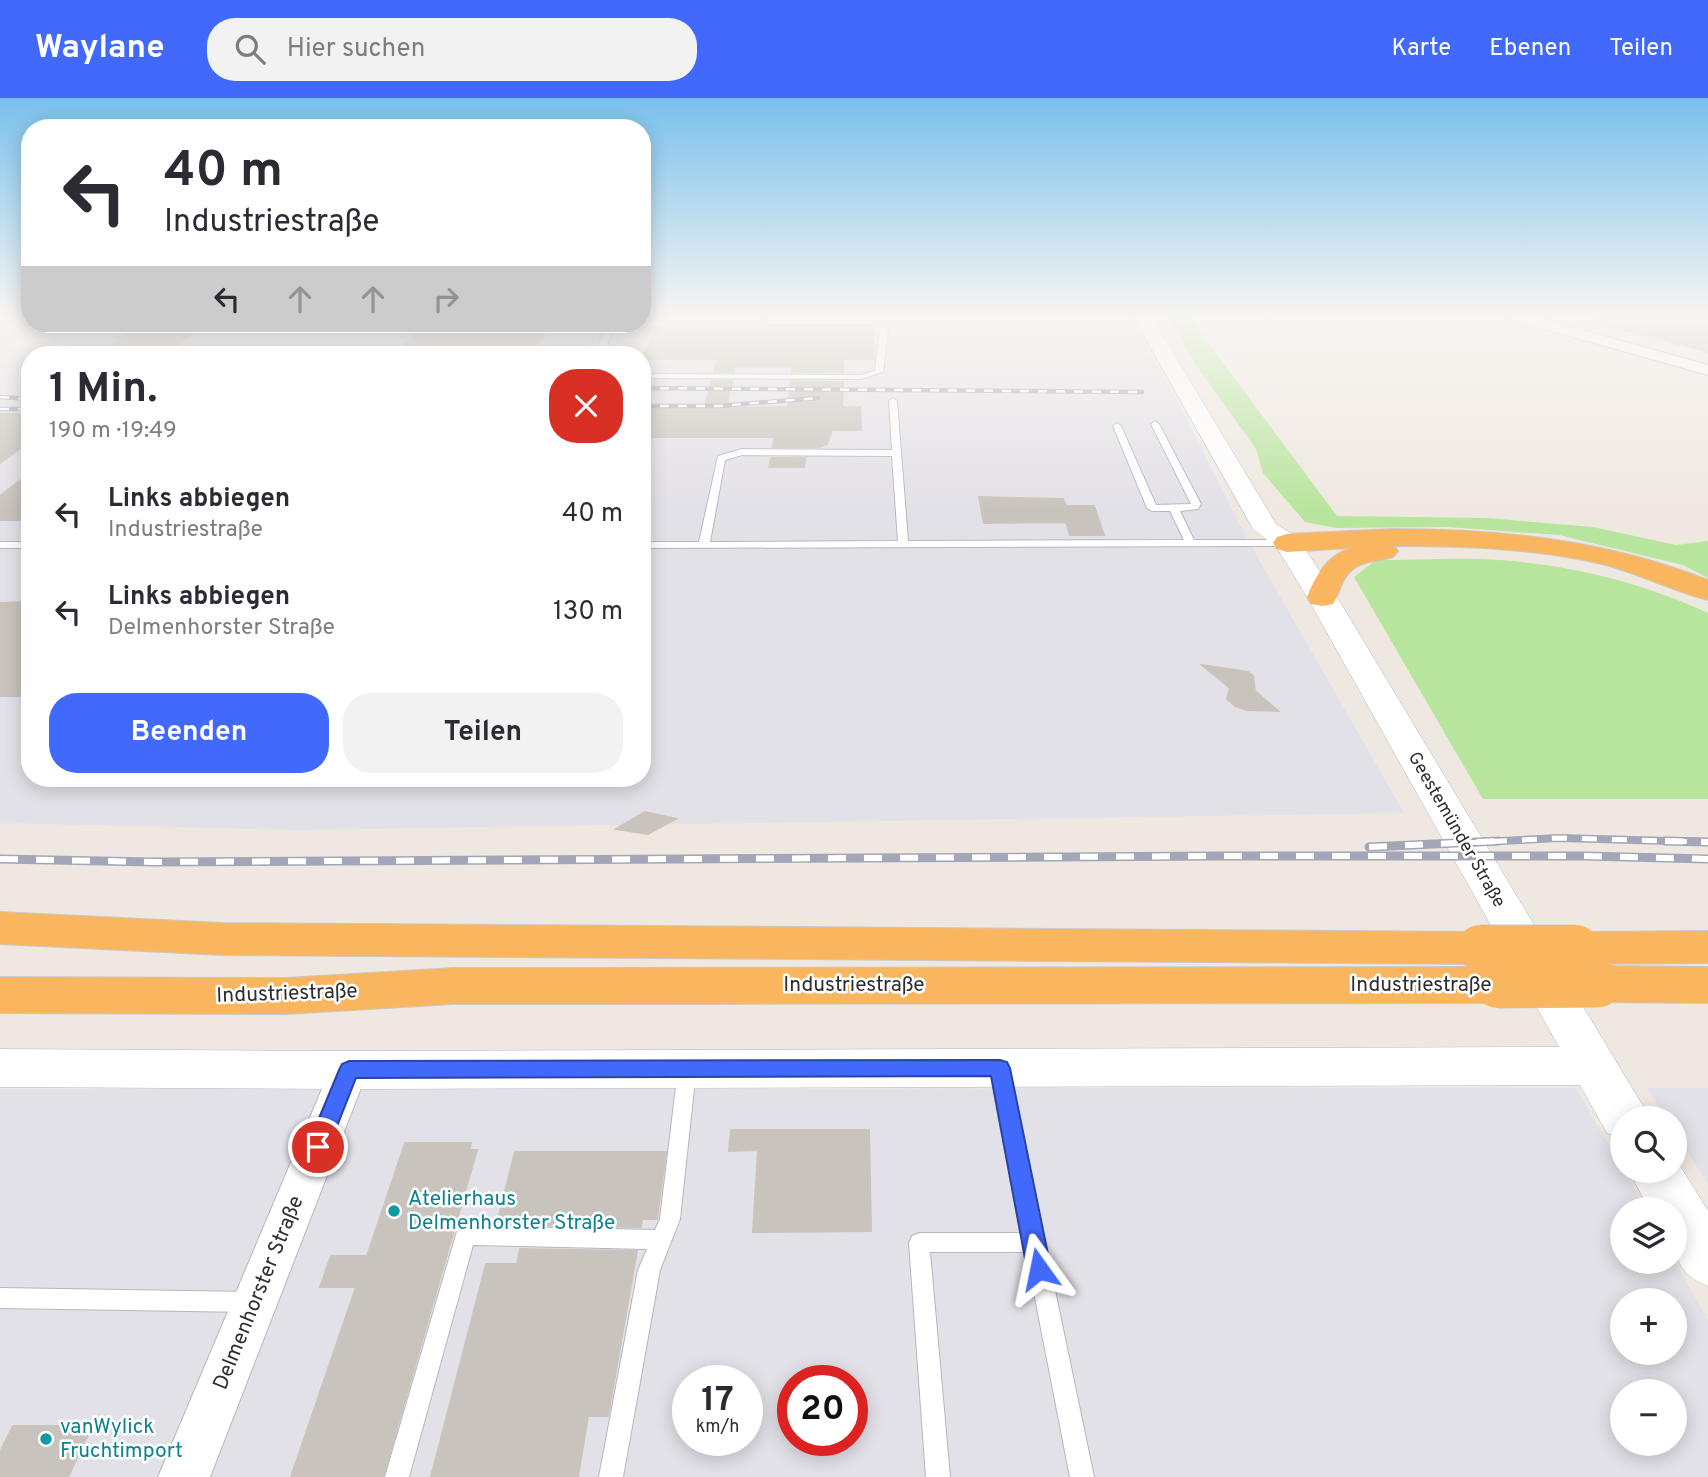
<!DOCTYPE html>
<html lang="de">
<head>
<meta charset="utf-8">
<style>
  body { margin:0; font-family:Overpass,sans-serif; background:#f2f2f3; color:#2b2b33; height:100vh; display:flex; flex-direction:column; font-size:26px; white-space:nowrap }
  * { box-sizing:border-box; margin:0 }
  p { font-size:23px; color:#7c7c81 }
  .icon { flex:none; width:38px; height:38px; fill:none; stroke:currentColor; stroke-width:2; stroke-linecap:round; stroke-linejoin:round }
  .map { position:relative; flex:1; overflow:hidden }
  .side { position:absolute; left:21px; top:248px; width:630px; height:441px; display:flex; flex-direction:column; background:#fff; border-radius:28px; box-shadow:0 4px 18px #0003 }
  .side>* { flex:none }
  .banner { position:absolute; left:21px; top:21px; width:630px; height:214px; border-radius:28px; box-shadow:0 4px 18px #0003; background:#fff; color:#2b2b33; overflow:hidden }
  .fabs { position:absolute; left:1610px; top:1008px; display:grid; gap:14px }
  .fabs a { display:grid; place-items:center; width:77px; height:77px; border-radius:50%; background:#fff; box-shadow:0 4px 18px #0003; font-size:35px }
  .speed { position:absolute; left:672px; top:1267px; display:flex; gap:14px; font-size:35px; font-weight:700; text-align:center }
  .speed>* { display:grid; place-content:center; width:91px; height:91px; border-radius:50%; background:#fff; box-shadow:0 4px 18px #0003; line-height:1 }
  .speed small { font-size:18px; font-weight:400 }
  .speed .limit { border:10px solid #d22; background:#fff; color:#111 }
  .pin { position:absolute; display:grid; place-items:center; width:60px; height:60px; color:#fff; margin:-30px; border:4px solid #fff; border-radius:50%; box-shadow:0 2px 7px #0007 }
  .me { position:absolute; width:77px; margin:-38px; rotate:348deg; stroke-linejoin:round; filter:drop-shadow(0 0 5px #0008) }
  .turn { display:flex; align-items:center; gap:24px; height:147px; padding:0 28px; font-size:32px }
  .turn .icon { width:91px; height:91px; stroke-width:2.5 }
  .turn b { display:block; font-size:49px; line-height:60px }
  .lanes { display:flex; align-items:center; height:66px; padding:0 28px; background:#0003; justify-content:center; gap:35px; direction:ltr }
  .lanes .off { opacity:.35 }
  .round { display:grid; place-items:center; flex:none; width:74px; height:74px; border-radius:28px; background:#f2f2f3 }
  .overview { display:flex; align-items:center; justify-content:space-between; height:119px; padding:0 28px }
  h1 { font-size:42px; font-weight:700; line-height:52px }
  .button { display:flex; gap:14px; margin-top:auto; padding:14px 28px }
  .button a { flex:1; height:80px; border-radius:28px; background:#4169fc; color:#fff; font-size:28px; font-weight:700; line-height:80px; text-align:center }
  .button a+a { background:#f2f2f3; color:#2b2b33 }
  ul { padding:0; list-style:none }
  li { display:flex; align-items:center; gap:21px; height:98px; padding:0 28px }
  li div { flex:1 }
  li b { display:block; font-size:26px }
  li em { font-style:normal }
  header { display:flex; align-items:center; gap:42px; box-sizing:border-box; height:98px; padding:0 35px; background:#4169fc; color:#fff }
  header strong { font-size:33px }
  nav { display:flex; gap:38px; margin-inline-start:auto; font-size:24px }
  .search { width:490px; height:63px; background:#f2f2f3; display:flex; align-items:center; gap:18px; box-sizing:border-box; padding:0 24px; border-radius:28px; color:#7c7c81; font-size:26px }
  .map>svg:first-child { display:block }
  .industrial { fill:#e3e1e8; fill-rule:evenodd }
  .green { fill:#b8e59d }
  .building { fill:#c8c3bc; stroke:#cbc4ba; stroke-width:2 }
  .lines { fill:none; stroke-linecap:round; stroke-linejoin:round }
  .service-casing { stroke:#b4b7c1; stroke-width:2 }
  .minor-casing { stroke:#b4b7c1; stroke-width:2 }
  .tertiary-casing { stroke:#b4b7c1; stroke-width:1 }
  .trunk-casing { stroke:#c9c9c9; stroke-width:2 }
  .service { fill:#fff; fill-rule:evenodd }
  .minor { fill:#fff; fill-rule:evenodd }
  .tertiary { fill:#fff; fill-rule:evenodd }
  .trunk { fill:#f9b65f; fill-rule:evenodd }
  .rail-far2-casing { stroke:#a3a6b8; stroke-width:4.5 }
  .rail-far1-casing { stroke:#a3a6b8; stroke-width:8 }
  .rail-casing { stroke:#a3a6b8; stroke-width:9 }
  .rail-far2 { stroke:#fff; stroke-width:2.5; stroke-dasharray:9; stroke-linecap:butt }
  .rail-far1 { stroke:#fff; stroke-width:5; stroke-dasharray:15; stroke-linecap:butt }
  .rail { stroke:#fff; stroke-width:6; stroke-dasharray:18; stroke-linecap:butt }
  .trunk-bridge-casing { stroke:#c9c9c9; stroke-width:47; stroke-linecap:butt }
  .trunk-bridge { stroke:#f9b65f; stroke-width:46 }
  .route { fill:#4169fc; stroke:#2a44a4; stroke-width:2 }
  .culture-dot { fill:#0f9aa8; stroke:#fff; stroke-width:2.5 }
  .labels { text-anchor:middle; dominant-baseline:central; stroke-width:5; stroke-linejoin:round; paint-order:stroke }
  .street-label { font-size:18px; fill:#2e2e2e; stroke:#fff }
  .near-street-label { font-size:21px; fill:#2e2e2e; stroke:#fff }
  .near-culture-label { font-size:21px; fill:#0d838f; stroke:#fff; text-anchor:start }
</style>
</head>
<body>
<header>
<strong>Waylane</strong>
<div class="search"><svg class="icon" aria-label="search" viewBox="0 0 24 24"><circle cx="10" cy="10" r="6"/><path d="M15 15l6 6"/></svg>Hier suchen</div>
<nav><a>Karte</a><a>Ebenen</a><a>Teilen</a></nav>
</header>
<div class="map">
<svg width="1708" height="1379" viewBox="0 0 1708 1379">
  <rect width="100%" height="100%" fill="#efe8e1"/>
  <g class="industrial">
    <path d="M0 218H30V226H642V218H1129L1174 297 1250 446 1404 715 296 732 0 725ZM30 257H642V681H30Z"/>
    <path d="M1576 990 1645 1111H1622V1164H1675L1708 1222V1379H0V991ZM1622 1202H1675V1255H1622ZM688 1283H747V1342H688ZM793 1283H852V1342H793ZM1622 1293H1675V1346H1622Z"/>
    <polygon points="1647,990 1708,990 1708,1086 1675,1034 1675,1020 1666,1020"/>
  </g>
  <g class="green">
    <polygon points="1168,218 1188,218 1337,418 1486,420 1593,429 1676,447 1708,443 1708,480 1683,467 1559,437 1447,429 1336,430 1305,424 1263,375 1256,351 1196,267"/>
    <path d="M1376 462C1417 462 1459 459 1500 462 1571 467 1644 485 1708 515V701H1483L1354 479Z"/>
  </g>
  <g class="building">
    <polygon points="1601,218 1708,218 1708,254 1600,225"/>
    <polygon points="136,230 200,230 165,257 98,257"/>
    <polygon points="420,230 548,230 531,257 396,257"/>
    <polygon points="655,231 873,231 874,261 843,261 843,274 792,274 793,268 735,268 734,274 714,274 717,261 642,261"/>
    <polygon points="712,283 732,283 726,310 788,309 791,283 843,284 842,309 860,309 861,332 832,332 827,346 819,349 773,349 774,339 642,339 652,308 705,308"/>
    <polygon points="0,316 30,316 30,343 0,365"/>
    <polygon points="771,360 805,360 804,369 769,369"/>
    <polygon points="30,375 30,422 0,422 0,398"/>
    <polygon points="979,399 1063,401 1066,408 1094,408 1104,437 1070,437 1066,424 984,425"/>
    <polygon points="30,504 30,598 0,598 0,505"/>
    <polygon points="1202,567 1248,574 1253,578 1255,593 1278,613 1247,612 1235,608 1227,601 1230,590"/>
    <polygon points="645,714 676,721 648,736 616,731"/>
    <polygon points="731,1032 869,1032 871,1133 753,1134 758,1052 729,1053"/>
    <polygon points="405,1045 471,1045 469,1052 477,1052 383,1379 291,1379 356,1189 320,1189 331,1158 367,1158"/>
    <polygon points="515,1054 666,1054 657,1121 642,1121 641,1129 526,1127 527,1121 498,1121"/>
    <polygon points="520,1151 637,1153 608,1318 588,1318 578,1379 431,1379 486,1166 517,1166"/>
    <polygon points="13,1328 92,1328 68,1379 0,1379 0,1354"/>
  </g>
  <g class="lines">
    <g class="service-casing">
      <g id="service">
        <polygon points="874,223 888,231 883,274 861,281 642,280 642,276 861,277 875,273 880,232 873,227 639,228 639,226 642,224"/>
        <polygon points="606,226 614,226 604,257 596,257"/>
        <path d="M893 300 897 303 908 443 1184 442 1170 413H1152L1147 410 1113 328 1117 325 1121 328 1156 407 1191 406 1151 326 1155 323 1159 326 1201 406 1198 411 1180 413 1194 442H1287L1292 445 1287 448 642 450V444H699L718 358 742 351 892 352 889 303ZM742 357 892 358 898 443 710 444 725 362Z"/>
        <rect x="0" y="444" width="30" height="6"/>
        <polygon points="687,965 693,967 696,972 680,1121 660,1172 623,1379 599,1379 638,1172 647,1151 473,1147 409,1379 385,1379 458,1130 465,1128 655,1132 660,1121 678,972 681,967"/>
        <polygon points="1000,965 1006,967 1009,972 1094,1379 1070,1379 1026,1154 930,1154 950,1379 926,1379 909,1145 912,1138 919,1135 1023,1135 991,972 994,967"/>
        <polygon points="0,1190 250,1194 258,1197 261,1204 258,1211 250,1214 0,1210"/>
      </g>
    </g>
    <g class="minor-casing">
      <g id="minor">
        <polygon points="1507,218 1532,218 1708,267 1708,277 1510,221"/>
        <polygon points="349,956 363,961 368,972 210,1379 158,1379 330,972 335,961"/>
      </g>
    </g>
    <g class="tertiary-casing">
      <g id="tertiary">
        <polygon points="1133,218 1151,218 1276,426 1297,439 1337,499 1641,1005 1649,1020 1622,1020 1622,1040 1607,1035 1580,987 349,991 0,989 0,951 349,953 1559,949 1307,499 1277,450 1253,431"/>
        <path d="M1675 1060 1708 1113V1188C1669 1173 1675 1147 1675 1111H1649L1629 1073H1675Z"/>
      </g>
    </g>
    <g class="trunk-casing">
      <g id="trunk">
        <path d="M1393 431C1502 431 1606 442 1708 482V502C1672 493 1638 475 1602 466 1533 450 1464 448 1394 448L1398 453 1393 459C1376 464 1357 462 1346 479 1340 487 1339 497 1333 506L1322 508 1311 506 1307 499C1316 477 1327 458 1350 450L1287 454 1277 451 1273 445 1277 439 1287 436Z"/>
        <polygon points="0,814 223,825 1480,834 1496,838 1502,850 1496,862 1480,866 223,857 0,846"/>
        <polygon points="1708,833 1708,865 1576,866 1560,862 1554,850 1560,838 1576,834"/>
        <polygon points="1599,868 1708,869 1708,905 1599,904 1583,898 1576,886 1583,874"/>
        <polygon points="1498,869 1514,875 1521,887 1514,899 1498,905 453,906 286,916 0,915 0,879 286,880 453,870"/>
      </g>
    </g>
    <use href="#service" class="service"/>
    <use href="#minor" class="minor"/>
    <use href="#tertiary" class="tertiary"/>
    <use href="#trunk" class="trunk"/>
    <g class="rail-far2-casing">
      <g id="rail-far2">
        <polyline points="642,290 1142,294"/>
        <polyline points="0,299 30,301"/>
        <polyline points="642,308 719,308 818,300"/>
        <polyline points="0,311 30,311"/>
      </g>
    </g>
    <g class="rail-far1-casing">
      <polyline id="rail-far1" points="1462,745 1559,740 1708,744"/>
    </g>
    <g class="rail-casing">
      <g id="rail">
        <polyline points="1665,743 1708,744"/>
        <polyline points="1369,749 1499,743"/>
        <polyline points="0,761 153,764 1219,758 1585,758 1708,761"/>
      </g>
    </g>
    <use href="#rail-far2" class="rail-far2"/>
    <use href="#rail-far1" class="rail-far1"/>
    <use href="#rail" class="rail"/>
    <g class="trunk-bridge-casing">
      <g id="trunk-bridge">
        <polyline points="1480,850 1576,850"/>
        <polyline points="1498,887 1599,886"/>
      </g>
    </g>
    <use href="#trunk-bridge" class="trunk-bridge"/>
  </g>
  <linearGradient id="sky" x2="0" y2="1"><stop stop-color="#79c0ec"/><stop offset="0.53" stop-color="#f8f5f2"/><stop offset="1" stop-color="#f8f5f2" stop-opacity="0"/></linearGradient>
  <rect width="1708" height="411" fill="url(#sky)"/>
  <polygon class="route" points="1000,962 1007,964 1010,970 1051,1171 1048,1179 1039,1182 1031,1179 1027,1171 991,978 356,980 326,1056 318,1059 310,1056 307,1049 339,972 342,966 349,963"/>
  <g class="culture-dot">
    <circle cx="394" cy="1113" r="7"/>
    <circle cx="46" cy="1341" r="7"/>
  </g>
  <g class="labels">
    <g class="street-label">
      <text transform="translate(1456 732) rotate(60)">Geestemünder Straße</text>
    </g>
    <g class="near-street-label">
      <text x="854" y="887">Industriestraße</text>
      <text x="1421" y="887">Industriestraße</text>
      <text transform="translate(287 896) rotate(-2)">Industriestraße</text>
      <text transform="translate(259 1195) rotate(-68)">Delmenhorster Straße</text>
    </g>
    <g class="near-culture-label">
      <text x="408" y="1101">Atelierhaus<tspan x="408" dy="24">Delmenhorster Straße</tspan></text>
      <text x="60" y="1329">vanWylick<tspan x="60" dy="24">Fruchtimport</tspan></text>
    </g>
  </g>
</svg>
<div class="fabs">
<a><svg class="icon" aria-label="search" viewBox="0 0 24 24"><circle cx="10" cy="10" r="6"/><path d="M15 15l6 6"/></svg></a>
<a><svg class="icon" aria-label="layers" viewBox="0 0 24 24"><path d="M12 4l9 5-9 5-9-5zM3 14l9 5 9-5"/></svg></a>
<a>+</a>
<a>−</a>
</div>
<div class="speed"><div>17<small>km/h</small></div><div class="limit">20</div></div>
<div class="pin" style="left:318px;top:1049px;background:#d93025"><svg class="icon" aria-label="arrive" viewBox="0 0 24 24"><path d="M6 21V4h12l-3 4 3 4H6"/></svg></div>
<svg class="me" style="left:1039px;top:1171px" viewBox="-20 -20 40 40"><path d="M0-17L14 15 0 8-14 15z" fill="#4169fc" stroke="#fff" stroke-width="4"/></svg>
<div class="banner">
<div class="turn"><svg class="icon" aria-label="left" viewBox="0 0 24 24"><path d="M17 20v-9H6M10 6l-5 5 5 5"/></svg><div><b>40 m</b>Industriestraße</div></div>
<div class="lanes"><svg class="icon" aria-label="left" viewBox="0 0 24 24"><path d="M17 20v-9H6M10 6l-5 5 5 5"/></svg><svg class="icon off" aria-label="ahead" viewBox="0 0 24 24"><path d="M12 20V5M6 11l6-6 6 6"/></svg><svg class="icon off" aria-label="ahead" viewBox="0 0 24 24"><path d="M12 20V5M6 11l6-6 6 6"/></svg><svg class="icon off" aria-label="right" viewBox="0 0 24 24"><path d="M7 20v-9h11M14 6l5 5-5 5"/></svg></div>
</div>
<section class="side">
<div class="overview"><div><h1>1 Min.</h1><p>190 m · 19:49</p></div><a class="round" style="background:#d93025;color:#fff"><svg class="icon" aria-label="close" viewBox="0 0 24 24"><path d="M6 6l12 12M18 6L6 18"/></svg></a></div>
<ul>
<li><svg class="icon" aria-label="left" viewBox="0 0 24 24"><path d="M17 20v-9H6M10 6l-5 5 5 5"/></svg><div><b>Links abbiegen</b><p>Industriestraße</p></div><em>40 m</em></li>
<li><svg class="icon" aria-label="left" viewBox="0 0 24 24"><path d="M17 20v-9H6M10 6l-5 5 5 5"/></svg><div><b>Links abbiegen</b><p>Delmenhorster Straße</p></div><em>130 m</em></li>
</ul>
<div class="button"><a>Beenden</a><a>Teilen</a></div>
</section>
</div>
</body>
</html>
